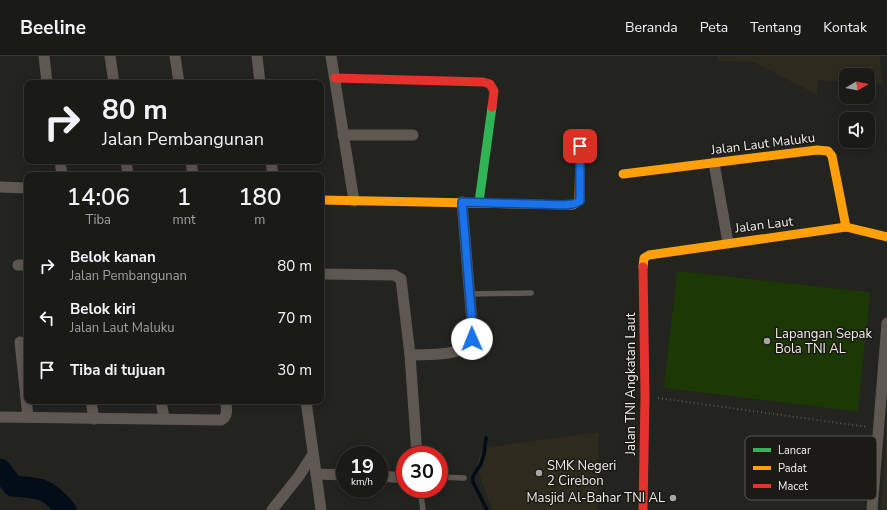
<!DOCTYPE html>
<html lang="id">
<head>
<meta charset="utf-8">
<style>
  body { margin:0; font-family:"Nunito Sans",sans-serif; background:#232320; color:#f1f3f6; height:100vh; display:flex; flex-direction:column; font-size:15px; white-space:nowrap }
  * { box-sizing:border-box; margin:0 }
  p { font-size:13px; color:#9fa1a1 }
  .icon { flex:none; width:22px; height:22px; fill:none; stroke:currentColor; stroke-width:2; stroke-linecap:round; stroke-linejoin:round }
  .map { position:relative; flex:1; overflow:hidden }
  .panel { position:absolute; left:24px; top:116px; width:300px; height:232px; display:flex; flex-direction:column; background:#1a1a17; border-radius:8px; box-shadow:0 2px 10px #0003,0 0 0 1px #383836 }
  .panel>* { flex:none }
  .top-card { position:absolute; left:24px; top:24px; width:300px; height:84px; border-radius:8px; box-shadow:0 2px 10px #0003,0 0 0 1px #383836; background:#1a1a17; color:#f1f3f6; overflow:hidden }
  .needle { width:26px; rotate:80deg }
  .tools { position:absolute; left:839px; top:12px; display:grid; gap:8px }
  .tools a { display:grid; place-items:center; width:36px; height:36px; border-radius:8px; background:#1a1a17; box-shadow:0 2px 10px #0003,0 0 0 1px #383836; font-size:20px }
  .speed { position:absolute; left:336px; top:390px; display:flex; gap:8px; font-size:20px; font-weight:700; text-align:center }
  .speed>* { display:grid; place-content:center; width:52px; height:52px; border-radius:50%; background:#1a1a17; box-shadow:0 2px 10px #0003,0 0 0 1px #383836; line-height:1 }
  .speed small { font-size:10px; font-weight:400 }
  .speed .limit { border:6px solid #d22; background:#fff; color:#111 }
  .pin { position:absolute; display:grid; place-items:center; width:34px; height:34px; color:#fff; margin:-17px; border-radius:8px; box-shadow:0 2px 6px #0006 }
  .me { position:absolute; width:44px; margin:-22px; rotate:359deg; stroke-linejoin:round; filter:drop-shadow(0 0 3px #0008) }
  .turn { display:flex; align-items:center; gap:14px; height:84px; padding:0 12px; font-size:18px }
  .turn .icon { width:52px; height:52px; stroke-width:2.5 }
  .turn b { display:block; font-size:28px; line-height:34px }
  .eta { display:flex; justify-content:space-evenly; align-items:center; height:68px; text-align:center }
  .eta b { font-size:24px; font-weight:600; line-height:28px }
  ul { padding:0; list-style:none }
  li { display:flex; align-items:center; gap:12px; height:52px; padding:0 12px }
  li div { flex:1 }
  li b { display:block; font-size:15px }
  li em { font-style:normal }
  header { display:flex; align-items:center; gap:24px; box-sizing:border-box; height:56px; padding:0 20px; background:#1a1a17; border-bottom:1px solid #383836 }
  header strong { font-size:19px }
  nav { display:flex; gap:22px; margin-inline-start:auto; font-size:14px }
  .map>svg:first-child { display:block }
  .built { fill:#2d2a1e }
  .green { fill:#1c3804 }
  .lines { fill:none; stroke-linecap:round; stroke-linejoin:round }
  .stream { stroke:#030d18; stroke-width:3.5 }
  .river { stroke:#030d18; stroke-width:21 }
  .path { stroke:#59544f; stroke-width:2; stroke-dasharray:1 3; stroke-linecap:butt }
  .lane { stroke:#5f5752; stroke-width:5.5 }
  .street { stroke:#5f5752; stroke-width:11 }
  .fast { stroke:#30b455; stroke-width:9 }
  .slow { stroke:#ff9f0a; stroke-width:9 }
  .jam { stroke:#e5322d; stroke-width:9 }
  .route-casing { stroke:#114b97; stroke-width:10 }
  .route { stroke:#1a73e8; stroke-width:7 }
  .poi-dot { fill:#a8a7a2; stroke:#1b1a14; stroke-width:1.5 }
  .labels { text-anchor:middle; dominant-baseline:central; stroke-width:3; stroke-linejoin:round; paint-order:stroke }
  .street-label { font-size:13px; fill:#efeee9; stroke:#1b1a14 }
  .poi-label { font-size:13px; fill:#efeee9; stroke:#1b1a14; text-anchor:start }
  .key { fill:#1b1a14; stroke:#5b5a54; stroke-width:1 }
  .key-label { font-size:11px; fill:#efeee9 }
</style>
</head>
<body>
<header>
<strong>Beeline</strong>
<nav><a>Beranda</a><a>Peta</a><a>Tentang</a><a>Kontak</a></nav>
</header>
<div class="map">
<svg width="887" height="454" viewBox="0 0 887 454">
  <rect width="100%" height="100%" fill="#23231f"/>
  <g class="built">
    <polygon points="717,0 880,0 883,28 868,27 868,19 846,19 846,26 818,24 817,39 754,6 718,5"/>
    <polygon points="887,367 887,454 881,454"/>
    <polygon points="599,376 597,454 492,454 476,409 482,392"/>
  </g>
  <polygon class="green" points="679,215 869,236 870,239 858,353 856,355 854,355 665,332 664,331 677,217"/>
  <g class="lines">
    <polyline class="stream" points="486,382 484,398 481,408 473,420 473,426 487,454"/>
    <path class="river" d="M0 413 13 430C43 433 46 431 66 454"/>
    <polyline class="path" points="658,342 868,371"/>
    <g class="lane">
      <polyline points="470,238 531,237"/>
      <polyline points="439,421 464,422"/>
      <polyline points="420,433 423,454"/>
    </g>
    <g class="street">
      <polyline points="44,0 47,27"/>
      <polyline points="110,0 114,27"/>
      <polyline points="175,0 179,27"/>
      <polyline points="257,0 260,27"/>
      <polyline points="331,0 354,145"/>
      <polyline points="343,79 413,79"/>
      <polyline points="60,105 62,119"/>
      <polyline points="126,105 128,119"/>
      <polyline points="191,105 193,119"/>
      <polyline points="271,105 273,119"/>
      <polyline points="714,107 728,187"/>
      <polyline points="0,131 27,132"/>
      <polyline points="18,209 27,209"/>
      <polyline points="321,218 394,219 401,223 410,299 417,399"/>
      <polyline points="20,286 28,361"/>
      <path d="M410 299C429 298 468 302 473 279L462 146"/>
      <polyline points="91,345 94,363"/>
      <polyline points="161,345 164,362"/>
      <polyline points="306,345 321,454"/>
      <path d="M0 361 221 364C229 360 226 352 226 345"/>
      <polyline points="316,418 345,419"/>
      <polyline points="379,420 405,422"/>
      <polyline points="272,454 299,420 313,398"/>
      <polyline points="872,454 887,267"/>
    </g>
    <polyline class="fast" points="479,146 492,51"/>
    <g class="slow">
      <polyline points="623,118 817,94 828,95 832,100 846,171"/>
      <polyline points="321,144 573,149 579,145 580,90"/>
      <polyline points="643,211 644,202 649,199 846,171 887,181"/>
    </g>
    <g class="jam">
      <polyline points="335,22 483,26 490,28 494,35 492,51"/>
      <polyline points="643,454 645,340 643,211"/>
    </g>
  </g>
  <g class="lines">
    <g class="route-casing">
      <polyline id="route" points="472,283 473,279 462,146 564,149 573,148 580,145 580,90"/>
    </g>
    <use href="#route" class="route"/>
  </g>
  <g class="poi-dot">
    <circle cx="767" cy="285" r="4"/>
    <circle cx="539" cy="417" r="4"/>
    <circle cx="673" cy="442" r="4"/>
  </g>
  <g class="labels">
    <g class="street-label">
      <text transform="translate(763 88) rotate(-7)">Jalan Laut Maluku</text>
      <text transform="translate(764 169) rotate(-7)">Jalan Laut</text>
      <text transform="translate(631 328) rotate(-90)">Jalan TNI Angkatan Laut</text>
    </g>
    <g class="poi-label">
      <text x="775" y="278">Lapangan Sepak<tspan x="775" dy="15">Bola TNI AL</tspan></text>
      <text x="547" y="410">SMK Negeri<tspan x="547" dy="15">2 Cirebon</tspan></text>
      <text x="665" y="442" text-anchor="end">Masjid Al-Bahar TNI AL</text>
    </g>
  </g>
  <rect x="745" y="380" width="132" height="64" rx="6" class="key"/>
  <rect x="753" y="392" width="18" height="4" fill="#30b455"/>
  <rect x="753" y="410" width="18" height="4" fill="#ff9f0a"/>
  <rect x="753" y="428" width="18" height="4" fill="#e5322d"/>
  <g class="key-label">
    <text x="778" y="398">Lancar</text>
    <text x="778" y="416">Padat</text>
    <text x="778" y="434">Macet</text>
  </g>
</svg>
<div class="tools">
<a><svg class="needle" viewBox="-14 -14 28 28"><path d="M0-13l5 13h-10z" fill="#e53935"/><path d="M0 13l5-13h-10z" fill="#9fa1a1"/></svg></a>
<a><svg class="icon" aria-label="sound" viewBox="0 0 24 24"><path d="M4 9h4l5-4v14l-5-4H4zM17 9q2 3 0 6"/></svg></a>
</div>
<div class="speed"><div>19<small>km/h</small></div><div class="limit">30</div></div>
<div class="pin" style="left:580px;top:90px;background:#d93025"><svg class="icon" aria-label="arrive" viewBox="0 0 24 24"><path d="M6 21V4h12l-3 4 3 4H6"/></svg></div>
<svg class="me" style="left:472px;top:283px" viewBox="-20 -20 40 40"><circle r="19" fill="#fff"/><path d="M0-13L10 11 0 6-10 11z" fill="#1a73e8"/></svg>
<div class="top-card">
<div class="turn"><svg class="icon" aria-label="right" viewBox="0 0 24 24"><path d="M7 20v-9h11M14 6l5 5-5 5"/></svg><div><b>80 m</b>Jalan Pembangunan</div></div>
</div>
<section class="panel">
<div class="eta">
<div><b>14:06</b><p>Tiba</p></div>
<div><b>1</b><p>mnt</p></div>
<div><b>180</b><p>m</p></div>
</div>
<ul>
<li><svg class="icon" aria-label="right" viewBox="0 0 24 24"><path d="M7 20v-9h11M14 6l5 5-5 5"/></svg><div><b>Belok kanan</b><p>Jalan Pembangunan</p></div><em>80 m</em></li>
<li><svg class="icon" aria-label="left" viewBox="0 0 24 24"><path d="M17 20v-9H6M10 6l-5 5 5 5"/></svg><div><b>Belok kiri</b><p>Jalan Laut Maluku</p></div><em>70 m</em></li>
<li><svg class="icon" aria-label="arrive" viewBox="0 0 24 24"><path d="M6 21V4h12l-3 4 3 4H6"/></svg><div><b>Tiba di tujuan</b></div><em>30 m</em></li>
</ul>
</section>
</div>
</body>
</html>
